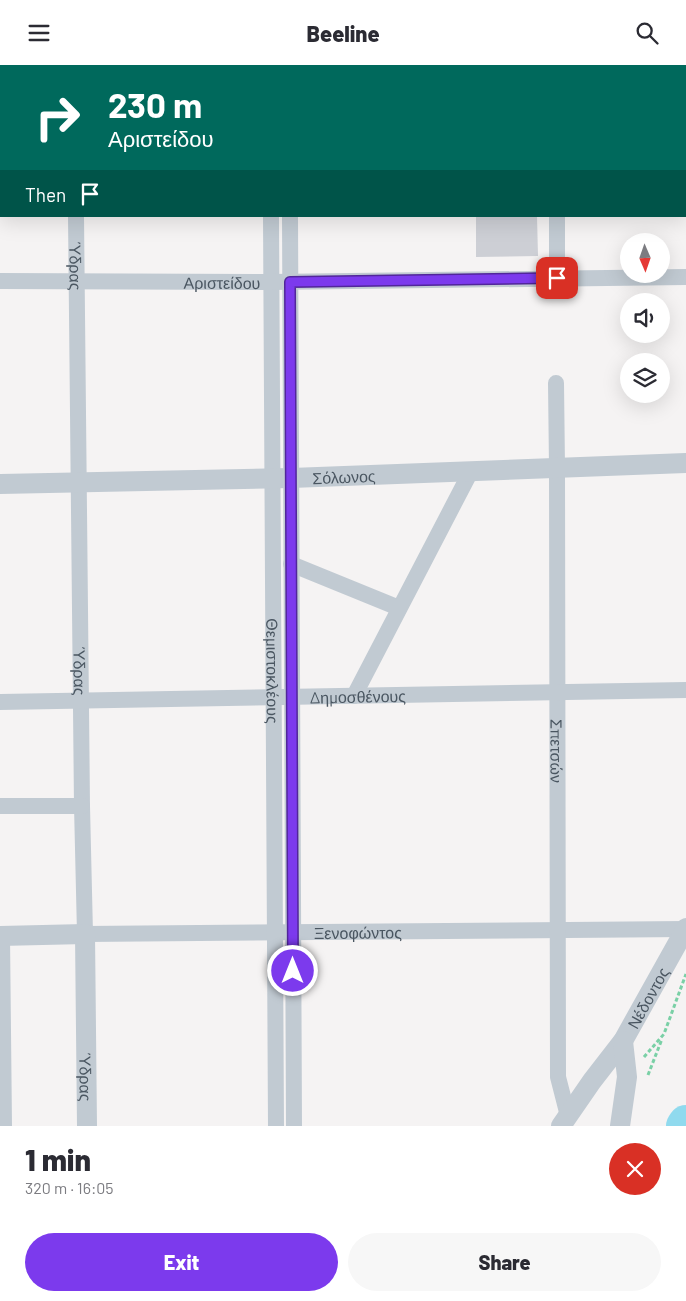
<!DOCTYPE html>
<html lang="en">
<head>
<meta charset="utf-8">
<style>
  body { margin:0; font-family:Barlow,sans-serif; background:#f7f7f7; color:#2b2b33; height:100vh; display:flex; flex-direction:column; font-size:19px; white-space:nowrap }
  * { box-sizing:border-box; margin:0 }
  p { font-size:16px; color:#7c7c81 }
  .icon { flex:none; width:28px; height:28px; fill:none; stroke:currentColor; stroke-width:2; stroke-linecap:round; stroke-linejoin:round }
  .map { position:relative; height:1061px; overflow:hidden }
  .side { display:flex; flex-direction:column; background:#fff; flex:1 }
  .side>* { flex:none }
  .hud { position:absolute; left:0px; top:0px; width:686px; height:152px; box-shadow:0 5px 20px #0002; background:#00695c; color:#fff; overflow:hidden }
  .needle { width:32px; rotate:178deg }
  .fabs { position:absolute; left:620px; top:168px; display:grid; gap:10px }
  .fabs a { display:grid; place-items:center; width:50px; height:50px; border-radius:50%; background:#fff; box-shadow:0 5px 20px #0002; font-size:25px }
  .pin { position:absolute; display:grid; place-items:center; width:42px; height:42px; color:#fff; margin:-21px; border-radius:10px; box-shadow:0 2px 8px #0006 }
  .me { position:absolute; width:55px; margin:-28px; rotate:0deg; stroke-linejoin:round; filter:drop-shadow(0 0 4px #0008) }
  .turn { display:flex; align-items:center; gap:18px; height:105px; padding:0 25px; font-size:22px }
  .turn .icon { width:65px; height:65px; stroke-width:2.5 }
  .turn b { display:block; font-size:35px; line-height:42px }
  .then { display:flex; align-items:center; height:48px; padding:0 25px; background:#0003; gap:10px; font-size:19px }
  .round { display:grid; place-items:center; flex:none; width:52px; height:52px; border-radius:26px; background:#f7f7f7 }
  .overview { display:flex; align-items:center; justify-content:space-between; height:85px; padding:0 25px }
  h1 { font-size:30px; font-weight:800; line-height:38px }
  .primary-button { display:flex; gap:10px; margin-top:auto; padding:10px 25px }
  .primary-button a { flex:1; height:58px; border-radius:30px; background:#7c3aed; color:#fff; font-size:20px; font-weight:800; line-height:58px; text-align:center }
  .primary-button a+a { background:#f7f7f7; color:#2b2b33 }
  header { display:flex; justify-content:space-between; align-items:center; height:65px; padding:0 25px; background:#fff; font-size:22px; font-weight:800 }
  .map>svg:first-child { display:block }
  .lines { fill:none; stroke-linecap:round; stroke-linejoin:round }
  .river { stroke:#90daee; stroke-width:36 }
  .building { fill:#cdcfd5 }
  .path { stroke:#7ad0a6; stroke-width:3; stroke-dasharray:4 2.5; stroke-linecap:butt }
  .minor { stroke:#c1cad2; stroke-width:16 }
  .tertiary { stroke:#c1cad2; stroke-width:20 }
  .route-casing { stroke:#51269a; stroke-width:12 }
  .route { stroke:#7c3aed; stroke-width:9 }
  .labels { text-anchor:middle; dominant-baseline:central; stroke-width:5; stroke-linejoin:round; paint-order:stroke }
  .street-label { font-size:16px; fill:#4a5661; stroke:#fff }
</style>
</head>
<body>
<header><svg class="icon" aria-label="menu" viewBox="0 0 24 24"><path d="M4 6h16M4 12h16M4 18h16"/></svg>Beeline<svg class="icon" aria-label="search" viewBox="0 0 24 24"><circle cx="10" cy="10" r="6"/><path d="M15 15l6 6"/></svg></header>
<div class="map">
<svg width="686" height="1061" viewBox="0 0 686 1061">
  <rect width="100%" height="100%" fill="#f5f3f3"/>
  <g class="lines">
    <polyline class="river" points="684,1061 686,1058"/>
  </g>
  <polygon class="building" points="476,151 537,151 538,191 476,192"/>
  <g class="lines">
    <g class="path">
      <polyline points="644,992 664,969 686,909"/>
      <polyline points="648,1010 662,974"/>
    </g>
    <g class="minor">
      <polyline points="0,0 21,0"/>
      <polyline points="270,0 270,1"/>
      <polyline points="281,0 295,1"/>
      <polyline points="557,0 557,1"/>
      <polyline points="405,1 489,0"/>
      <polyline points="685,116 686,117"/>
      <path id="s1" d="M76 151 82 741 85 869 686 864"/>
      <path id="s2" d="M271 151 276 1061"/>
      <polyline points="290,151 294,1061"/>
      <polyline points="557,151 557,213"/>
      <path id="s3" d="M0 216 271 217 686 212"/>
      <path id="s4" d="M556 318 557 402 558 1012 568 1051"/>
      <polyline points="291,499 399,543"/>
      <polyline points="354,631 471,406"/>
      <path id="s5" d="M0 637 686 625"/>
      <polyline points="0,741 82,741"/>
      <polyline points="2,871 4,1061"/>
    </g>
    <g class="tertiary">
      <path id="s6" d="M0 419 291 413 686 398"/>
      <path id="s7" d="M0 871 85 869 87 1061"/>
      <path id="s8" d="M561 1061 592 1016 623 976 686 863"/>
      <polyline points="620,1061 627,1012 623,976"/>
    </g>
  </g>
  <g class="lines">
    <g class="route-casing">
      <polyline id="route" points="293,906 290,217 557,213"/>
    </g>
    <use href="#route" class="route"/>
  </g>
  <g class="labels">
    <g class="street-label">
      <text stroke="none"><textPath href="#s1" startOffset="50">Ύδρας</textPath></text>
      <text stroke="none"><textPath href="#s3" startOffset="222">Αριστείδου</textPath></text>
      <text stroke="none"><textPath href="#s6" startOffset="344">Σόλωνος</textPath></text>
      <text stroke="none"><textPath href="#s1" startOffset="455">Ύδρας</textPath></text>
      <text stroke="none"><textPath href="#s2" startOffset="455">Θεμιστοκλέους</textPath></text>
      <text stroke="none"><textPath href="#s5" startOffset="358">Δημοσθένους</textPath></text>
      <text stroke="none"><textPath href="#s4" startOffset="368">Σπετσών</textPath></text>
      <text stroke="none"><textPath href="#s1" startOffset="991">Ξενοφώντος</textPath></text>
      <text stroke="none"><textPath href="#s8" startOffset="155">Νέδοντος</textPath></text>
      <text stroke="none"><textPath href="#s7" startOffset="228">Ύδρας</textPath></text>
    </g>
  </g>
</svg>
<div class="fabs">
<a><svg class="needle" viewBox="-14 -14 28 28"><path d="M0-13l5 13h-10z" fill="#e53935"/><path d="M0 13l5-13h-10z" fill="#7c7c81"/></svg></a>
<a><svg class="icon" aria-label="sound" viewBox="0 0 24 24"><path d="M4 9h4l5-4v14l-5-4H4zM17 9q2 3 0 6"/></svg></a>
<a><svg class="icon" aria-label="layers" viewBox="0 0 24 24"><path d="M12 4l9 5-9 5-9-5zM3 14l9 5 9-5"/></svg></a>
</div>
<div class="pin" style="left:557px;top:213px;background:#d93025"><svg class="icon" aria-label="arrive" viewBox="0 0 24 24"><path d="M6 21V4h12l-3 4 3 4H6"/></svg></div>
<svg class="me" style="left:293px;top:906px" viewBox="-20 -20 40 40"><circle r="17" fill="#7c3aed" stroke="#fff" stroke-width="3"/><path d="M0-11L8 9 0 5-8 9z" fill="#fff"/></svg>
<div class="hud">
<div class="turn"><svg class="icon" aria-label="right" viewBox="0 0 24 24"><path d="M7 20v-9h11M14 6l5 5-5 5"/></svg><div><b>230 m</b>Αριστείδου</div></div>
<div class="then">Then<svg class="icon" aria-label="arrive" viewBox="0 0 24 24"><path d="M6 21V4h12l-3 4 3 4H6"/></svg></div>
</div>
</div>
<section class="side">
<div class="overview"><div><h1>1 min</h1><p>320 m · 16:05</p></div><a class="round" style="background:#d93025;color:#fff"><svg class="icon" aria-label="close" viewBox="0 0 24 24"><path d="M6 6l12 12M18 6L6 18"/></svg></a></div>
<div class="primary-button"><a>Exit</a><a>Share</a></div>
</section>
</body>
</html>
